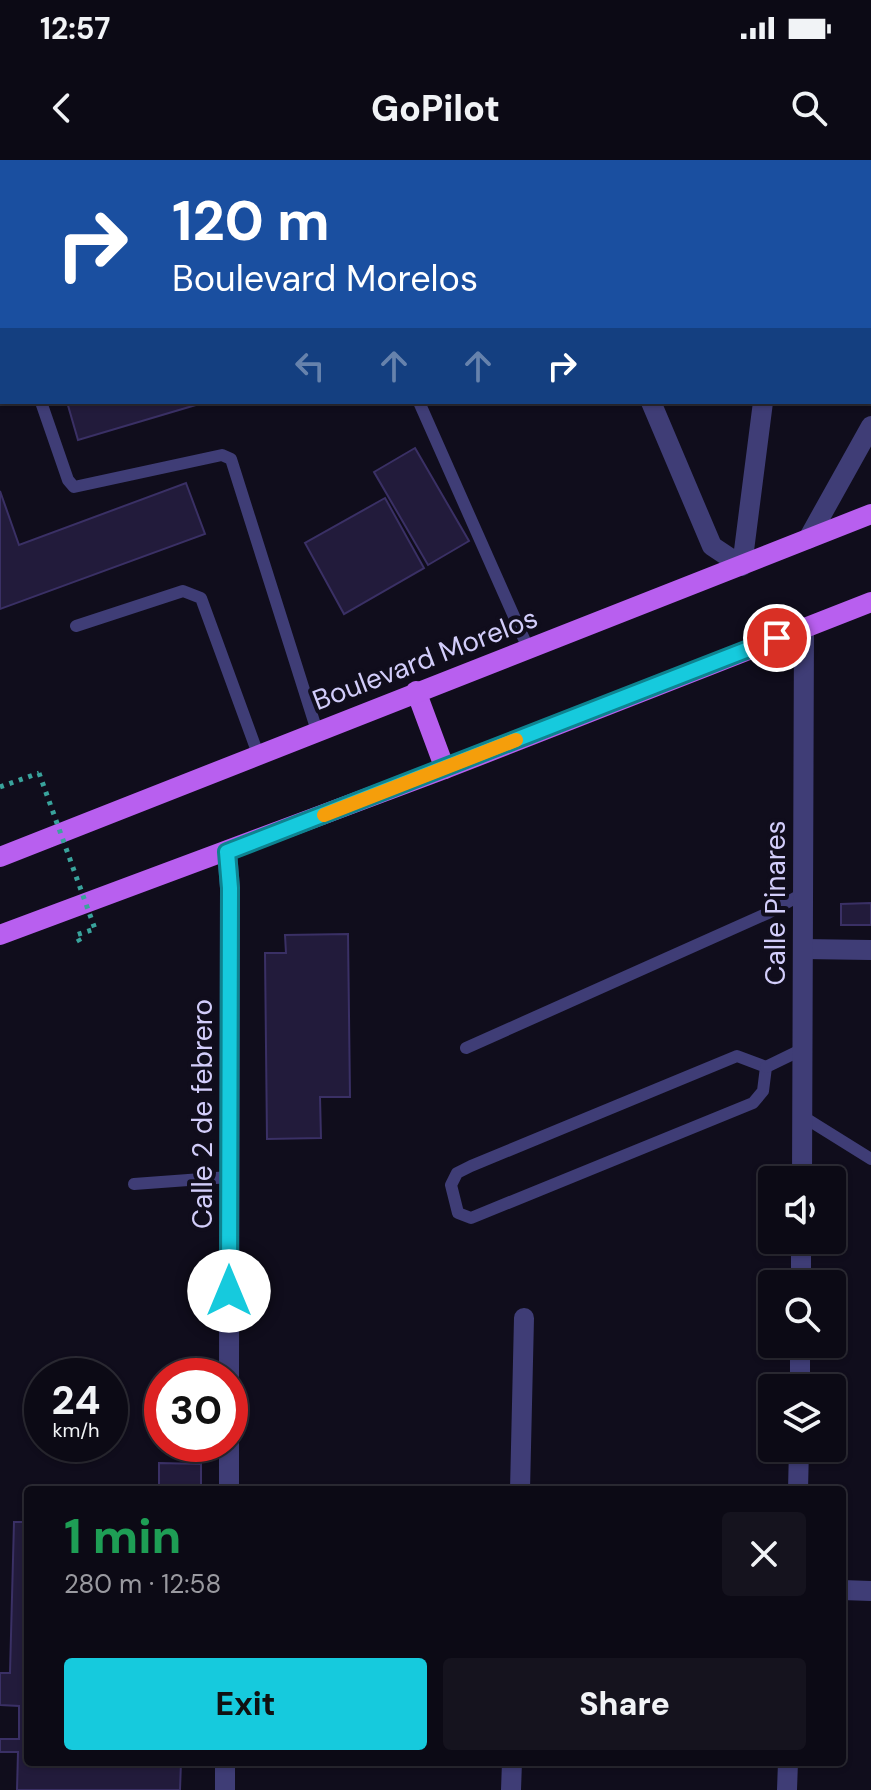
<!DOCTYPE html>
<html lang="en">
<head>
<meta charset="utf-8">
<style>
  body { margin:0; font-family:"DM Sans",sans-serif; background:#15131e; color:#f1f3f6; height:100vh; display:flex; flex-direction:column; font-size:30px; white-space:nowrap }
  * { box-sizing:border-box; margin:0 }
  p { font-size:26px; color:#9a9aa0 }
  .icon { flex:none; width:44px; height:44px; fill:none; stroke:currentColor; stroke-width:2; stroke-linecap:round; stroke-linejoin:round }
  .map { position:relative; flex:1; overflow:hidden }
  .side { position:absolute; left:24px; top:1326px; width:822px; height:280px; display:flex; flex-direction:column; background:#0c0a15; border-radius:8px; box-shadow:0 2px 6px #0004,0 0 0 2px #2c2b34 }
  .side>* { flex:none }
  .guide { position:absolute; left:0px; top:0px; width:872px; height:244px; box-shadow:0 2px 6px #0004,0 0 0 2px #2c2b34; background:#1a4fa0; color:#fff; overflow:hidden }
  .buttons { position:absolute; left:758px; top:1006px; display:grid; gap:16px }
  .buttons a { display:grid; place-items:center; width:88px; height:88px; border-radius:8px; background:#0c0a15; box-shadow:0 2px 6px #0004,0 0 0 2px #2c2b34; font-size:40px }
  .speed { position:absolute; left:24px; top:1198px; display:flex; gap:16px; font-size:40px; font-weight:700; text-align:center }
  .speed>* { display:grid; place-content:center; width:104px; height:104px; border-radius:50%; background:#0c0a15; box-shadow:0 2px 6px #0004,0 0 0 2px #2c2b34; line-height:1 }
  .speed small { font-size:20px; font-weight:400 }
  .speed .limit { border:12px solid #d22; background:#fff; color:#111 }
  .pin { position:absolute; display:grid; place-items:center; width:68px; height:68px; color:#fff; margin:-34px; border:4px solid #fff; border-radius:50%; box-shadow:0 2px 8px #0007 }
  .me { position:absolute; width:88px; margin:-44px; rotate:0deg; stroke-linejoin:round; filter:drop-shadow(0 0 6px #0008) }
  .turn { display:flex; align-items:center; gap:28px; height:168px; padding:0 40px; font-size:36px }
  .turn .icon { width:104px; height:104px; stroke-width:2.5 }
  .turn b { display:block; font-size:56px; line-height:68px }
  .lanes { display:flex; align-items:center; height:76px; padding:0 40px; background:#0003; justify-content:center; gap:40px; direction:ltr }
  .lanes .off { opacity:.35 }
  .round { display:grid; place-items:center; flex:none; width:84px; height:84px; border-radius:8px; background:#15131e }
  .summary { display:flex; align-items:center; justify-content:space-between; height:136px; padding:0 40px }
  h1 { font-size:48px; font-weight:800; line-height:60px; color:#1e9e55 }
  .primary-button { display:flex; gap:16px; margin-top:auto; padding:16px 40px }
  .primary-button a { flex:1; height:92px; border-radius:8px; background:#16cadd; color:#111; font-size:32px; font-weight:800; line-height:92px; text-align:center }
  .primary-button a+a { background:#15131e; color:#f1f3f6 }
  .status { display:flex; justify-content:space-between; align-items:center; height:56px; padding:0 40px; background:#0c0a15; direction:ltr }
  .status svg { height:22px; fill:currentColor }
  header { display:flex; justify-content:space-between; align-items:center; height:104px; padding:0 40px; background:#0c0a15; font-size:36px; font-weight:800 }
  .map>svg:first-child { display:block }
  .building { fill:#221b3b; stroke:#3a3065; stroke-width:2 }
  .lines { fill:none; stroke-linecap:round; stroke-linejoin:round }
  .path { stroke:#39a39c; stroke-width:5; stroke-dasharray:4 6; stroke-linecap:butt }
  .service { stroke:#3f3d76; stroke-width:12 }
  .minor { stroke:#3f3d76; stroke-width:20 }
  .primary { stroke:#b85fef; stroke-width:20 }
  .path-bridge { stroke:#39a39c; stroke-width:5; stroke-dasharray:4 6; stroke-linecap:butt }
  .route-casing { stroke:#0e8390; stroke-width:20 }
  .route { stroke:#16cadd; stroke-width:14 }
  .slow { stroke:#f59e0b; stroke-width:14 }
  .labels { text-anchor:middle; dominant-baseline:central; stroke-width:8; stroke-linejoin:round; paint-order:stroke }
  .street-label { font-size:28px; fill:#d2cdfa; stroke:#100d1c }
</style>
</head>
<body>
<div class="status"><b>12:57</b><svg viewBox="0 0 49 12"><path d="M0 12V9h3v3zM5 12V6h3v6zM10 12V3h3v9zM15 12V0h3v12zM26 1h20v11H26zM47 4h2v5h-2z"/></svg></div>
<header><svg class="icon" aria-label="back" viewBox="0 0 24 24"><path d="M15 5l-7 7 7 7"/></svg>GoPilot<svg class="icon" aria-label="search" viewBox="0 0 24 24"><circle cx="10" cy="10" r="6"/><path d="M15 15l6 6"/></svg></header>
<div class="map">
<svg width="871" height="1630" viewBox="0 0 871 1630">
  <rect width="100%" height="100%" fill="#100d1c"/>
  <g class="building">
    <polygon points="21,0 235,0 236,2 16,2"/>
    <polygon points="67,242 206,242 78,280"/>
    <polygon points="415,288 469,381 428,405 374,312"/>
    <polygon points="186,323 205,374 0,449 0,331 19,385"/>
    <polygon points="385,338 424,408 344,454 305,383"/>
    <polygon points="871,743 871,765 841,765 841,744"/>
    <polygon points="348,774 350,937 320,937 321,978 267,979 265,793 286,793 285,775"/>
    <polygon points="159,1303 201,1304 201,1330 159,1330"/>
    <polygon points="14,1362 28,1362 28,1602 181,1602 180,1630 17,1630 18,1592 0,1592 0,1579 19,1579 19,1546 0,1545 0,1513 10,1513"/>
  </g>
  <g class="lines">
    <g class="path">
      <polyline points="0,627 39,613"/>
      <polyline points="80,782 76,775 95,769"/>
    </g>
    <g class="service">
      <polyline points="306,0 306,2"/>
      <polyline points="0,124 2,130"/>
      <polyline points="41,242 68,320 74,327 222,295 231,299 317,571"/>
      <polyline points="419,242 528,488"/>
      <polyline points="76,466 183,431 201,438 258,594"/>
      <polyline points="466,888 768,753 804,733"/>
      <polygon points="737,896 766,907 763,931 753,943 471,1058 458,1053 451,1025 457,1013 471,1006"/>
      <polyline points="766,907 803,889"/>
      <polyline points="802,956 871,999"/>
      <polyline points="134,1024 229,1017"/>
    </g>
    <g class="minor">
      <polyline points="549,0 550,2"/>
      <polyline points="788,2 788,0"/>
      <polyline points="651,242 712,386 742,406 763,242"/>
      <polyline points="808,379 871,266"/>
      <polyline points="227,692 230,728 229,1216"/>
      <polyline points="803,789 871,790"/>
      <polyline points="802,1020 804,467"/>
      <polyline points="801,1124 801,1080"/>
      <polyline points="800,1228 800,1184"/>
      <polyline points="229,1330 229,1284"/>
      <polyline points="520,1330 524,1158"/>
      <polyline points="798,1330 799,1288"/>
      <polyline points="842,1430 871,1431"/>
      <polyline points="225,1630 225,1602"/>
      <polyline points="511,1630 512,1602"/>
      <polyline points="787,1630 788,1602"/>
    </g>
    <g class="primary">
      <polyline points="416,531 445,609"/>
      <polyline points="0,697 871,354"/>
      <polyline points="0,775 445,609 871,442"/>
    </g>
    <polyline class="path-bridge" points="39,613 95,769"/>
  </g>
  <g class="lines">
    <g class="route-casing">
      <polyline id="route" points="229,1131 230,728 227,692 777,478"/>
    </g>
    <use href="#route" class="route"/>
    <polyline class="slow" points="324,655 516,580"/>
  </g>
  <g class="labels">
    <g class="street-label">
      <text transform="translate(425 499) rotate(-21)">Boulevard Morelos</text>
      <text transform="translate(775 743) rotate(-90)">Calle Pinares</text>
      <text transform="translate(202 954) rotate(-90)">Calle 2 de febrero</text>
    </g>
  </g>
</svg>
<div class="buttons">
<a><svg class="icon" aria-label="sound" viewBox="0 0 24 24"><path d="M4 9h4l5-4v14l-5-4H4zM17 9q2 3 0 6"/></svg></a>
<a><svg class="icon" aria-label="search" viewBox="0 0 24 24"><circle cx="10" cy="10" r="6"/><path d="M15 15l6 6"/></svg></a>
<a><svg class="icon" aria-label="layers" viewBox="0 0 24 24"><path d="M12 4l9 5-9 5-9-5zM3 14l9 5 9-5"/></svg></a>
</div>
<div class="speed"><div>24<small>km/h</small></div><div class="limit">30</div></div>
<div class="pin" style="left:777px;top:478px;background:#d93025"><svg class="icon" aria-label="arrive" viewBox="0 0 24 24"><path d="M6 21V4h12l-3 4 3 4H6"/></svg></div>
<svg class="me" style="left:229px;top:1131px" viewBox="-20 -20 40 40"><circle r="19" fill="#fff"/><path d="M0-13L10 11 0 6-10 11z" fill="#16cadd"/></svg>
<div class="guide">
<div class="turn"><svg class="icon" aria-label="right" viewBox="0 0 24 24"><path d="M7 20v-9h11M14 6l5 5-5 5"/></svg><div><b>120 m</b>Boulevard Morelos</div></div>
<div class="lanes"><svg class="icon off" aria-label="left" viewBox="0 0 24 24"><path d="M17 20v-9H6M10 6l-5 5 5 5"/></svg><svg class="icon off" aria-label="ahead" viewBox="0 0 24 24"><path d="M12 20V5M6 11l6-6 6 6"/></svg><svg class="icon off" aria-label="ahead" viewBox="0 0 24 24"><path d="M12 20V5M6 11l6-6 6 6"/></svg><svg class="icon" aria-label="right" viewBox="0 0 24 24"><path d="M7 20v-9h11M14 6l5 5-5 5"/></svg></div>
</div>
<section class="side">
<div class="summary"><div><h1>1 min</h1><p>280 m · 12:58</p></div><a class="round"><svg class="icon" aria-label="close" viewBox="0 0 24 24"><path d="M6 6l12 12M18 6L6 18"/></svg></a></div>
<div class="primary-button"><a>Exit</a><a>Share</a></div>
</section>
</div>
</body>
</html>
